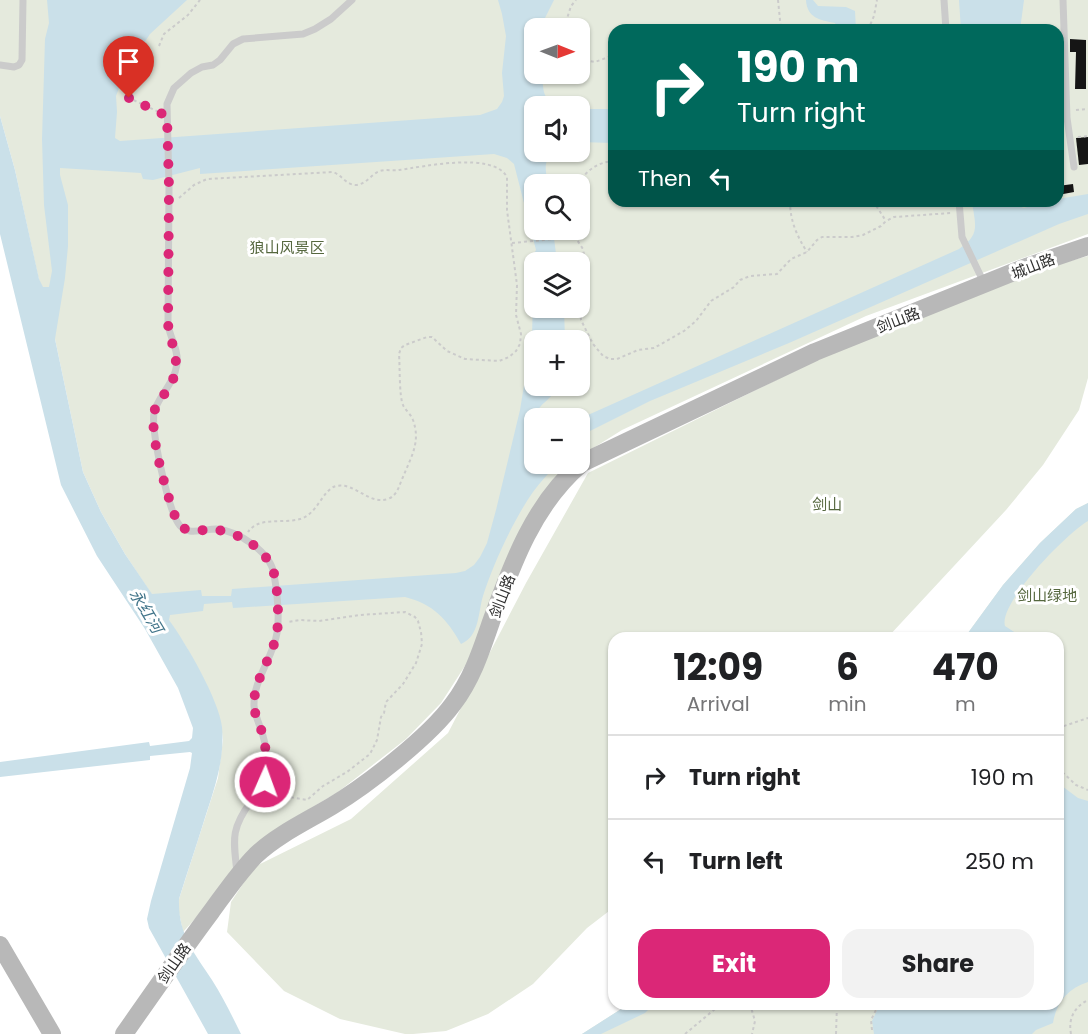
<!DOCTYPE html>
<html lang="en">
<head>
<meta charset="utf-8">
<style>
  body { margin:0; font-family:Poppins,"Noto Sans SC",sans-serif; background:#f2f2f2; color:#202124; height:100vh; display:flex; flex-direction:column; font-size:22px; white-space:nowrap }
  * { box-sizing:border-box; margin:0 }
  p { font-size:20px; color:#757577 }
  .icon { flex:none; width:33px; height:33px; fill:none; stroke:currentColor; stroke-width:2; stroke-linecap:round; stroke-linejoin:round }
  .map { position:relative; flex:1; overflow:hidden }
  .sheet { position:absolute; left:608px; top:632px; width:456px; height:378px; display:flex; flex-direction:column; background:#fff; border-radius:18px; box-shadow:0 2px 4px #0004 }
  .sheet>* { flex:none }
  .banner { position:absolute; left:608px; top:24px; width:456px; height:183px; border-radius:18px; box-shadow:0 2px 4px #0004; background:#00695c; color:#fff; overflow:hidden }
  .needle { width:39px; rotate:91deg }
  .buttons { position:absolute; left:524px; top:18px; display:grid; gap:12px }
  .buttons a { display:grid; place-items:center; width:66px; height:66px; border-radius:12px; background:#fff; box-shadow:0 2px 4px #0004; font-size:30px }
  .pin { position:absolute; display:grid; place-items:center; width:51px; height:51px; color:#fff; margin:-62px -26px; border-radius:50% 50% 50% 0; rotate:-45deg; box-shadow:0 0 6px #0007 }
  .pin .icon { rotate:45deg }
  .me { position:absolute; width:66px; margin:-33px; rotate:2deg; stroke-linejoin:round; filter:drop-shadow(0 0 4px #0008) }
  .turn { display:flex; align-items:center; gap:21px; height:126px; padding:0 30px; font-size:27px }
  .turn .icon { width:78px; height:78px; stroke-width:2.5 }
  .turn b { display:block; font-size:42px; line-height:51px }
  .then { display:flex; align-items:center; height:57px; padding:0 30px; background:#0003; gap:12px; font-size:22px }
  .eta { display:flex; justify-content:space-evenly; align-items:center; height:102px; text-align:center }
  .eta b { font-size:36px; font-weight:700; line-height:42px }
  .button { display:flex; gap:12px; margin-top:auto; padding:12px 30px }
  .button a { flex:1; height:69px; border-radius:18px; background:#db2777; color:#fff; font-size:24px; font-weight:700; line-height:69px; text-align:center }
  .button a+a { background:#f2f2f2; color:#202124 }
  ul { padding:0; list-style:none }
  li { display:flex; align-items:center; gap:18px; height:84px; padding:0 30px; border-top:2px solid #e0e0e0 }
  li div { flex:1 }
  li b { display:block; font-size:22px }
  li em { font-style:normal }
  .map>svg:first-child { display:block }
  .green { fill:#e5eadd; fill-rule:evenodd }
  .water { fill:#cae0e9; fill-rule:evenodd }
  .building { fill:#151515 }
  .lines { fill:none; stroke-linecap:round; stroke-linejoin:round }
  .path { stroke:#cbcbcb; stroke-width:2; stroke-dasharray:3 3; stroke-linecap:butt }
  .lane { stroke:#cbcbcb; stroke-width:7 }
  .secondary { stroke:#b8b8b8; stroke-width:18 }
  .route { stroke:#db2777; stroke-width:10; stroke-dasharray:0 18 }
  .labels { text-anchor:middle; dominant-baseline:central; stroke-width:6; stroke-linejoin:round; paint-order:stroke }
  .park-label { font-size:15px; fill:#55673e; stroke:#fff }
  .street-label { font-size:15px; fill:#2e2e2e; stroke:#fff }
  .water-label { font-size:16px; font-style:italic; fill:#42758a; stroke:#fff }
</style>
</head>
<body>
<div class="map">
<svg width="1088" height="1034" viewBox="0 0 1088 1034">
  <rect width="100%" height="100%" fill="#fff"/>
  <g class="green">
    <path d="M0 0H1088V234L866 316 622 430 579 457V418H534V464H572L472 655 441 703 406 739 338 792 279 827 183 932 179 913V899L218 778 223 740 221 724 203 678 187 648 125 554 101 512 83 472 55 339 38 276 15 170 0 116ZM534 28H579V74H534ZM614 30H1058V201H614ZM534 106H579V152H534ZM534 184H579V230H534ZM534 262H579V308H534ZM534 340H579V386H534Z"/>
    <polygon points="1088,256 1088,378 1079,410 1043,465 1006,510 888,637 614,638 613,908 587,928 533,984 488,1014 446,1031 413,1034 405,1034 340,1019 284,991 227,932 231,902 254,867 351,819 448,733 526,583 588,473 823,357 1034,271"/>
    <polygon points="1088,503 1088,1034 582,1034 629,1004 1058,1004 1058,638 965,637 1003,585 1040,543 1076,509"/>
  </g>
  <g class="water">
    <path d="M47 0H187L150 34 125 72 116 96 117 112 115 138 120 141 480 115 497 109 502 102 504 96 502 73 506 36 502 14 498 0H554L540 28H534V74H542C544 91 541 98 559 106H534V152H554C542 162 546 170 548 184H534V230H553L557 262H534V308H564L565 340H534V386H560C546 405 532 406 529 434 528 442 527 451 529 459L534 460V464H557C549 473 540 482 533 492 514 519 493 564 483 596 478 612 480 636 461 644 447 619 433 604 405 597L233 608 232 602 204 604 203 611 170 615 169 620C186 643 219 700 222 727 225 760 214 790 204 821 196 847 187 873 179 899 178 935 194 952 212 980 223 997 232 1016 241 1034H208L149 928 147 919 151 901 190 768 192 753 190 752 150 756V760L0 777V762L149 742 150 746 189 741 192 738 193 728 178 688 145 629 97 556 61 485 0 234V116L15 170 39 279 43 287H49L52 271 44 205 42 139 45 39 49 23ZM494 154 507 158 514 164 536 250 532 257 533 298 532 336 520 410 496 510 487 543 480 557 474 565 465 571 456 573 232 589 231 596H202L201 590 152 594 125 554 101 512 83 472 55 339 65 278 68 246V205L60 175V168L141 173 143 179 153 180 200 168V174Z"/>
    <path d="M806 0H813L818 6 846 7 855 11 856 30H838L835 23C820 20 807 18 806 0Z"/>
    <polygon points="959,0 1024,0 1020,30 961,30"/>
    <polygon points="579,109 613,109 613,143 579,142"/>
    <path d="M1088 194V214L1059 224 789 343 650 401 582 435 579 439V419L959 249C981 234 975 225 972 201H1006L1024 208 1043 202 1058 201V199Z"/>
    <path d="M1088 503V521C1068 532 998 603 1005 626L1022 637H965L1003 585 1040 543 1076 509Z"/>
    <path d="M1058 783 1078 798 1088 801V982C1068 988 1056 1003 1053 1023L1036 1030 1032 1034H874L872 1021 880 1004H1058Z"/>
    <polygon points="629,1004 657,1004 653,1005 645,1013 601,1034 582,1034"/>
  </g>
  <g class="building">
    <polygon points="1070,39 1086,40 1086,89 1075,89 1076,52 1070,52"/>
    <polygon points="1088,137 1088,164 1079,165 1076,138"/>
    <polygon points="1073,184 1074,192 1058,195 1058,186"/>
  </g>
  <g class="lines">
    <g class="path">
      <polyline points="778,0 781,30"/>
      <polyline points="564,28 571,6 576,0"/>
      <polyline points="868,30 874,16 877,0"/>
      <polyline points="159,46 164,34 188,15 200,0"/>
      <polyline points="579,59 595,62 614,55"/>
      <path d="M142 65C136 75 125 86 129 98L159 112"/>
      <polyline points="1076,110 1088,109"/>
      <polyline points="1078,137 1088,136"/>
      <path d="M578 184C586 171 597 162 614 161"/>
      <path d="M179 198 194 185 207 179 333 172C342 175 346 185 356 185 367 184 371 174 380 171 386 169 393 171 399 170 422 167 493 151 507 177V210L517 285 516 315 521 334 520 344 516 351 509 357 499 361 465 359 447 351 432 337H427L405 345 401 348 399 354C400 366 399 396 403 405 405 410 411 414 413 420 421 442 411 457 403 477 399 485 398 495 388 499 368 505 355 482 336 486 322 490 318 514 300 519 283 524 259 516 248 532"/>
      <path d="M790 201C790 221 797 236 807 252"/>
      <polyline points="873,201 886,221"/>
      <polyline points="575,230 575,237 583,249 585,261 580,307 581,320 593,344 603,356 610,359 617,359 638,350 654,348 684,331 696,321 711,301 734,287 740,280 750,276 777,274 791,259 807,252 817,240 822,237 852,237 863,235 881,226 886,221 894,217 951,213"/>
      <polyline points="512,243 575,237"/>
      <polyline points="1058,728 1088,718"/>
      <polyline points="1058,768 1076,785 1088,790"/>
      <polyline points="281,800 284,796 307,800 323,786 347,772 370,754 377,740 381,717 384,713 386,702 403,684 416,663 422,644 421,632 418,621 415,617 405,612 360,615 319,621 300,620 288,622"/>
      <polyline points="750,1004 755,1021 752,1034"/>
      <polyline points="872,1030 871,1020 879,1004"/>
      <polyline points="685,1034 721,1004"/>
      <polyline points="836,1034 837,1004"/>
      <path d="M1071 1034C1068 1019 1074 1007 1088 1000"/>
    </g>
    <g class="lane">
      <polyline points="944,0 946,30"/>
      <polyline points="1063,0 1067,118 1074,167"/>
      <polyline points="0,65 14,67 19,65 22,60 23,0"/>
      <polyline points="959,201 962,237 984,283"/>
      <path d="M237 872C233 838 231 828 252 800 257 793 265 786 266 777 269 764 266 745 262 732 259 724 255 715 254 706 253 680 273 658 277 633 280 615 277 592 274 574 270 551 238 531 216 529 203 529 186 537 178 523 168 507 151 432 154 413 157 397 174 385 177 364 179 351 170 337 168 325L169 187 167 104 174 88 191 73 202 67 213 65 220 60 233 44 243 39 303 34 315 29 331 19 352 0"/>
    </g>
    <g class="secondary">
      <polyline points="0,945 52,1034"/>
      <path d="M124 1034C153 993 181 952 211 912 225 893 239 872 256 855 277 835 307 821 332 806 367 785 429 737 453 704 472 679 481 651 491 622 512 564 534 503 582 463L815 352 1026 267 1088 246"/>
    </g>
  </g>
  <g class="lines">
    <path class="route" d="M129 98 167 116 169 187 168 324C171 348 183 361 170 386 165 395 156 402 154 413 150 438 167 495 176 519 183 537 202 528 216 530 230 531 247 539 257 548 264 554 270 562 273 570 278 585 279 618 277 633 272 659 253 680 254 707 255 716 260 724 262 733 266 747 269 768 265 782"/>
  </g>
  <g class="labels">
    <g class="park-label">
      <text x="287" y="247">狼山风景区</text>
      <text x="827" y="504">剑山</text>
      <text x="1047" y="595">剑山绿地</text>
    </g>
    <g class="street-label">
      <text transform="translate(1033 266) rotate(-21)">城山路</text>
      <text transform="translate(898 320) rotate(-21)">剑山路</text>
      <text transform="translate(502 596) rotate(-69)">剑山路</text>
      <text transform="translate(174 963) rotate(-55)">剑山路</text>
    </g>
    <g class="water-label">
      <text transform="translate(146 611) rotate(59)">永红河</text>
    </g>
  </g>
</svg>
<div class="buttons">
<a><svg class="needle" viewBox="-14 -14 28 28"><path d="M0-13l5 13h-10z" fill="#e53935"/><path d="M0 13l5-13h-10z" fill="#757577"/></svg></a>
<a><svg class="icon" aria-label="sound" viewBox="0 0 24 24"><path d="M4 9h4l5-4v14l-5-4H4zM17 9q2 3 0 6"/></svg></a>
<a><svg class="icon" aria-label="search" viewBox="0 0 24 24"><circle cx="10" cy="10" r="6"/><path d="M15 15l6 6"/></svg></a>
<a><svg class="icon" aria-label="layers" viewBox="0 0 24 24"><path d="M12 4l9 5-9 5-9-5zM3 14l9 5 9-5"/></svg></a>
<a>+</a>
<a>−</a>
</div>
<div class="pin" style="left:129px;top:98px;background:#d93025"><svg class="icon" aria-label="arrive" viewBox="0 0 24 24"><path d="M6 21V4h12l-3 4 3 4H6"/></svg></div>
<svg class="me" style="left:265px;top:782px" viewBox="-20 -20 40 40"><circle r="17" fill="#db2777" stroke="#fff" stroke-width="3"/><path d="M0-11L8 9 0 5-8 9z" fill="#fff"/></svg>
<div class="banner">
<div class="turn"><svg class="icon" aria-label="right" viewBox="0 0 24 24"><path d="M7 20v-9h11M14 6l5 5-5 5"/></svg><div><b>190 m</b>Turn right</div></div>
<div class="then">Then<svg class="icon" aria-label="left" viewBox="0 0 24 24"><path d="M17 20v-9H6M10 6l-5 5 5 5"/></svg></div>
</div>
<section class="sheet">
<div class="eta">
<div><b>12:09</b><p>Arrival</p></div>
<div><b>6</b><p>min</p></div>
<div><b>470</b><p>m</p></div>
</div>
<ul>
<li><svg class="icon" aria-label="right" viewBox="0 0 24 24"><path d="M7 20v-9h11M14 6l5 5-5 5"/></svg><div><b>Turn right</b></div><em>190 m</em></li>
<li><svg class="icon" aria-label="left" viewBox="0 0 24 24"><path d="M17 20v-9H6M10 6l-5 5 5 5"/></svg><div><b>Turn left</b></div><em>250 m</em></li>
</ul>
<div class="button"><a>Exit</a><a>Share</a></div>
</section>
</div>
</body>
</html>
